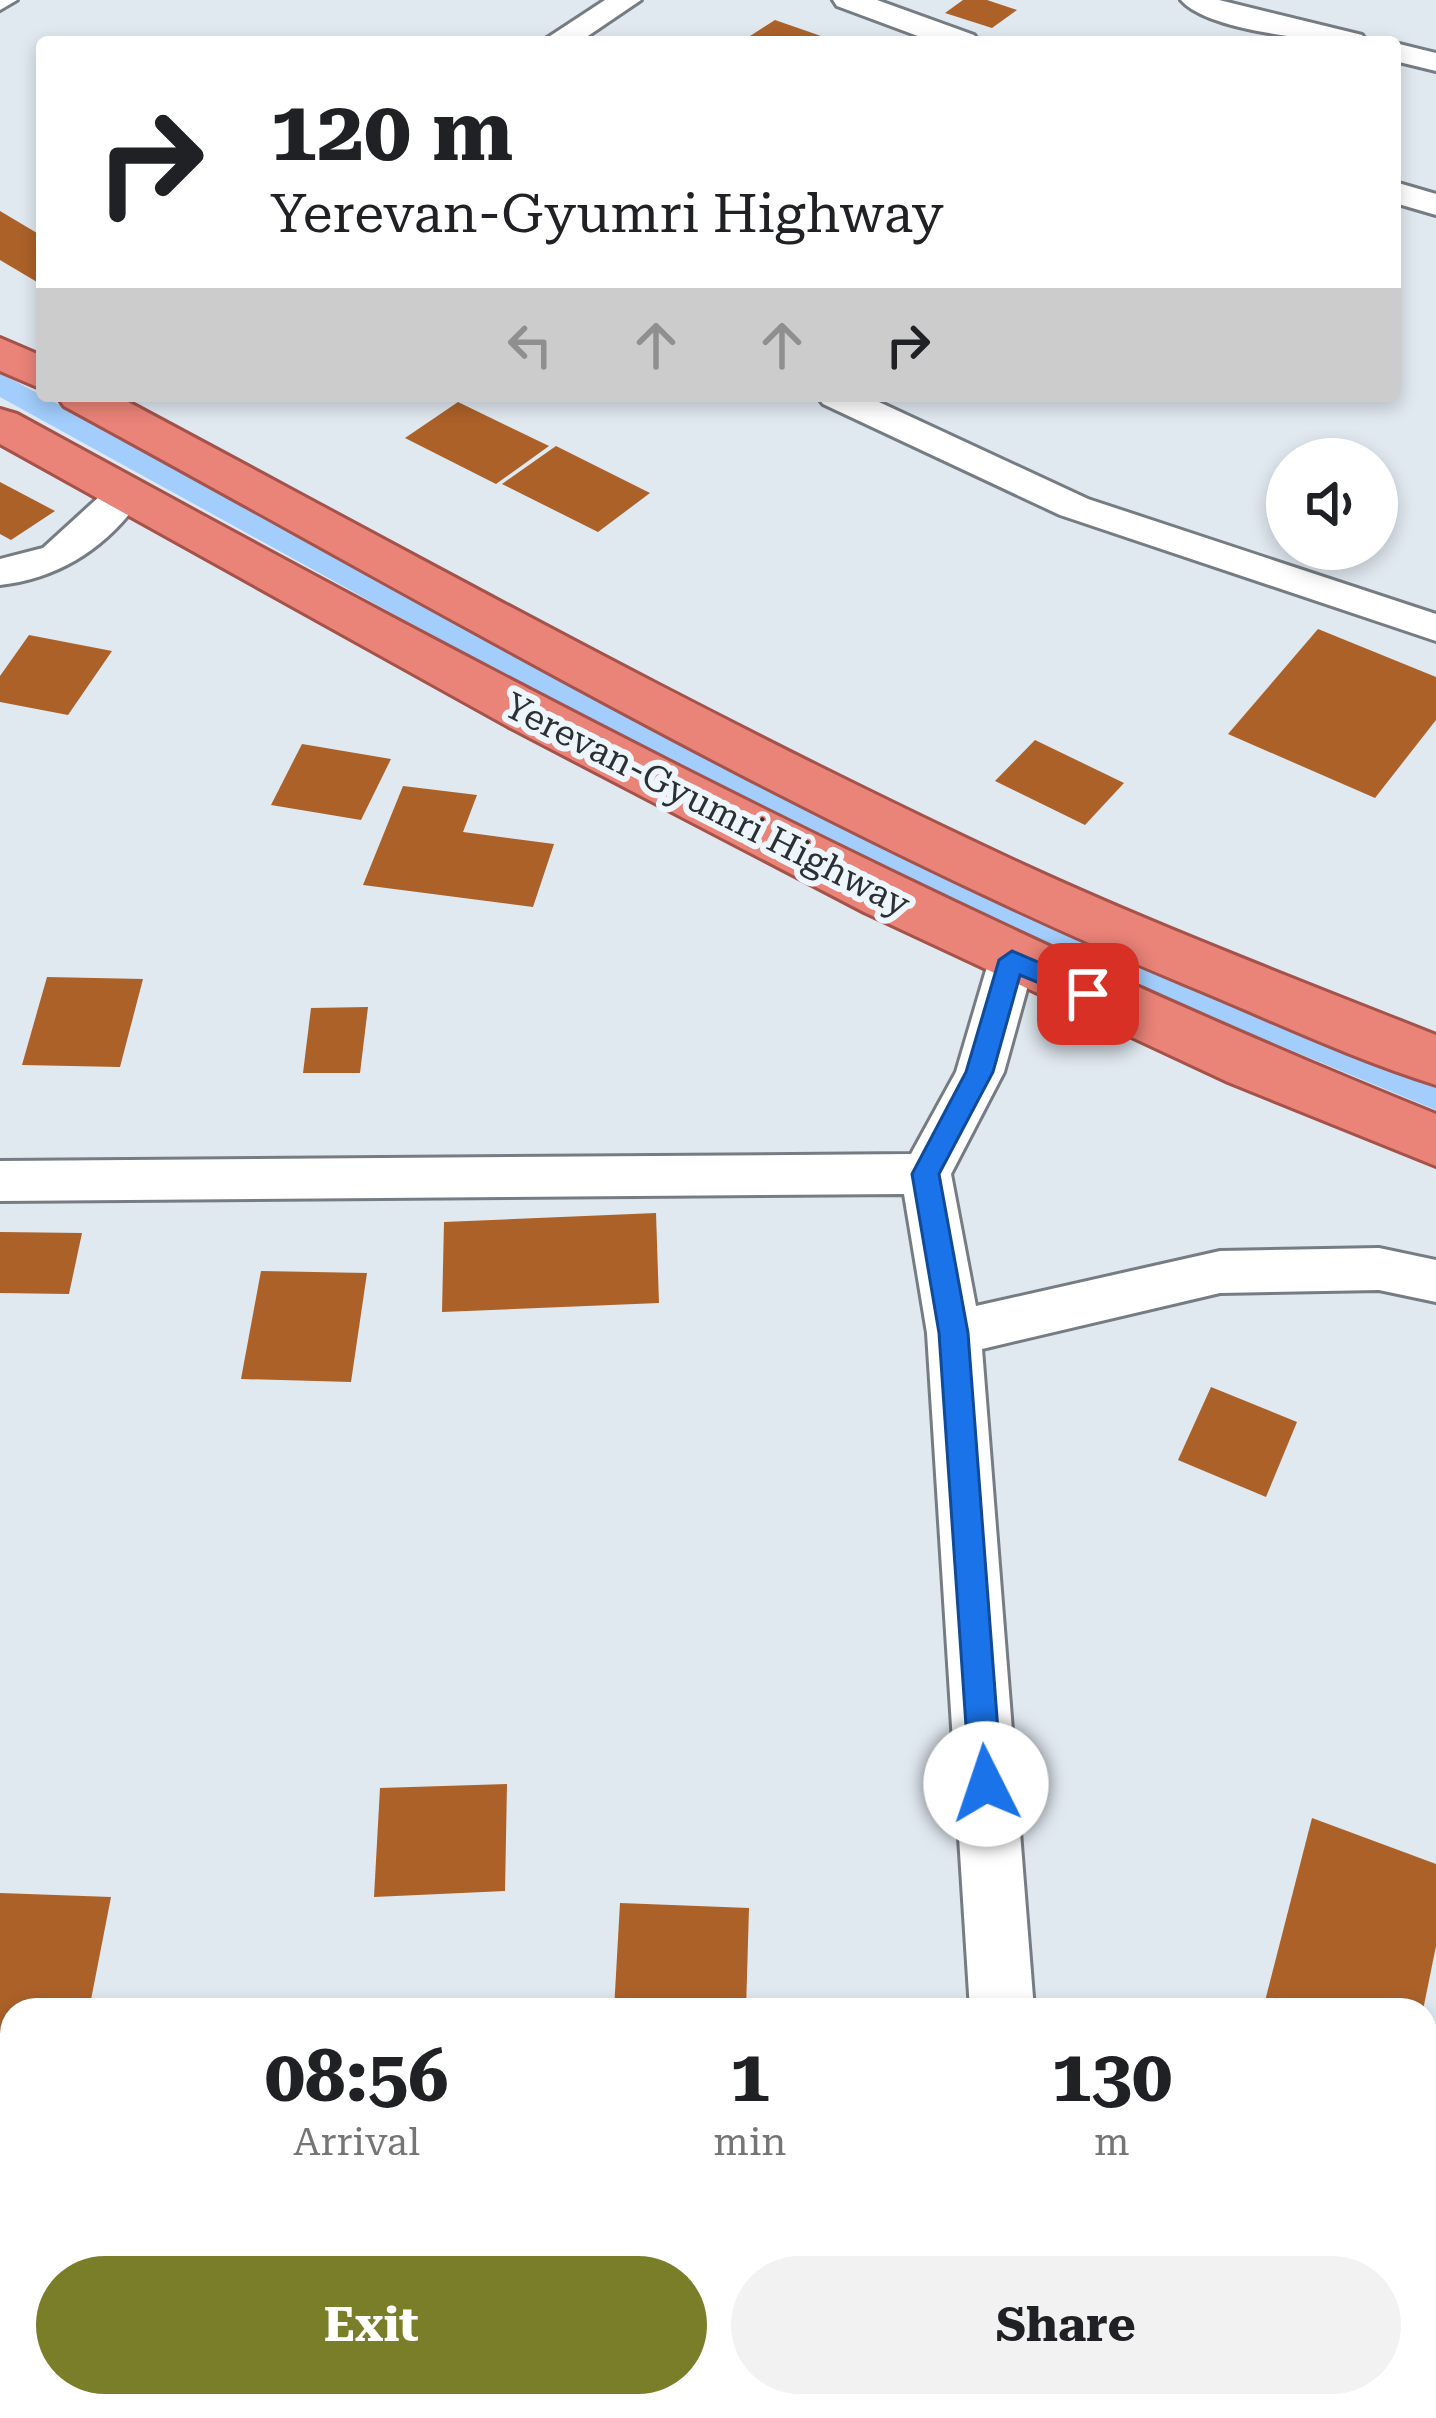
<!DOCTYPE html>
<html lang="en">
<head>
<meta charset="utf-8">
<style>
  body { margin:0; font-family:"Roboto Serif",serif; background:#f2f2f2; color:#202124; height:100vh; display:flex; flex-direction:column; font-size:45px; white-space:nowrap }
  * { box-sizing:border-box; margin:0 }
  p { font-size:39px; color:#757577 }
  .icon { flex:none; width:66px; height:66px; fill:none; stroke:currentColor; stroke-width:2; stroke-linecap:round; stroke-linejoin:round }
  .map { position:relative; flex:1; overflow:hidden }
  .details { position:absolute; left:0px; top:1998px; width:1437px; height:420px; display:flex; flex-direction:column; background:#fff; border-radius:36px 36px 0 0; box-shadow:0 6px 18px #0003 }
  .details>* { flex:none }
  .top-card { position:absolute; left:36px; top:36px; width:1365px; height:366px; border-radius:12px; box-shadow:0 6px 18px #0003; background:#fff; color:#202124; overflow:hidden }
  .fabs { position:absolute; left:1266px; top:438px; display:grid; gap:24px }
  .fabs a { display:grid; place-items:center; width:132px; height:132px; border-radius:50%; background:#fff; box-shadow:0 6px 18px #0003; font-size:60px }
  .pin { position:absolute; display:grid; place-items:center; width:102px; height:102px; color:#fff; margin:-51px; border-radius:24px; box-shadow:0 6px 18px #0006 }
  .me { position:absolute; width:132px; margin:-66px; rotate:356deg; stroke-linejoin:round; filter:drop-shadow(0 0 9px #0008) }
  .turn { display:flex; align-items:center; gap:42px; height:252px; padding:0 36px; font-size:54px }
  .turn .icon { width:156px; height:156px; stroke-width:2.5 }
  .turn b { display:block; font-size:84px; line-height:102px }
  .lanes { display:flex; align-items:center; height:114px; padding:0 36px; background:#0003; justify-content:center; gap:60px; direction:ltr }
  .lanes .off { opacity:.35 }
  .eta { display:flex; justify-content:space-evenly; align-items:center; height:204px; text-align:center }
  .eta b { font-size:72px; font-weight:700; line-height:84px }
  .action { display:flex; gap:24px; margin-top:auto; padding:24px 36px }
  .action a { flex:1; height:138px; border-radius:72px; background:#7b7e28; color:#fff; font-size:48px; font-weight:700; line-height:138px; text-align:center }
  .action a+a { background:#f2f2f2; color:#202124 }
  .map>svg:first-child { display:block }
  .green { fill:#a2cdfc }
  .building { fill:#ac6129 }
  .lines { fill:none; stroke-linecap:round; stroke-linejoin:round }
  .minor-casing { stroke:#767c83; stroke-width:6 }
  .trunk-casing { stroke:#a4524a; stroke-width:6 }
  .minor { fill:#fff; fill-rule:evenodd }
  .trunk { fill:#ea8378; fill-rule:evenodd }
  .route { fill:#1a73e8; stroke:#114b97; stroke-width:3 }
  .labels { text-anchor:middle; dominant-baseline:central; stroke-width:12; stroke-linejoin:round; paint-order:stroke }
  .street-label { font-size:36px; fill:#2d3033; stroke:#edf5fd }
</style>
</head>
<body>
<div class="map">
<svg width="1436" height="2418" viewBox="0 0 1436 2418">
  <rect width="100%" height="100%" fill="#e0e8f0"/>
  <path class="green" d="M0 373 500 642 1436 1079V1110C1252 1034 1067 959 887 872 586 725 294 558 0 397Z"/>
  <g class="building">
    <polygon points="963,0 987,0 1017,10 992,28 945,13"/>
    <polygon points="775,20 821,36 811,42 747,38"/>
    <polygon points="0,211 42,236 42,285 0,260"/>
    <polygon points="458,402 549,446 496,484 405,438"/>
    <polygon points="556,446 650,493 598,532 502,484"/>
    <polygon points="0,482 55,511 11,540 0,534"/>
    <polygon points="1318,629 1436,677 1436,720 1375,798 1228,734"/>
    <polygon points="29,635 112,651 68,715 0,702 0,676"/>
    <polygon points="1035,740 1124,783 1085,825 995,781"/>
    <polygon points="302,744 391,759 361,820 271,805"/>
    <polygon points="403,786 477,795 463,832 554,844 533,907 363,885"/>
    <polygon points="47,977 143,979 120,1067 22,1065"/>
    <polygon points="368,1007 360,1073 303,1073 311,1008"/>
    <polygon points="656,1213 659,1303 442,1312 444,1222"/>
    <polygon points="0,1232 82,1233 69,1294 0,1293"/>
    <polygon points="261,1271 367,1273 351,1382 241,1379"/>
    <polygon points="1211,1387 1297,1422 1266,1497 1178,1460"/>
    <polygon points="507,1784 505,1891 374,1897 380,1788"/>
    <polygon points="1312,1818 1436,1864 1436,1946 1423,2010 1288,2010 1265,2001"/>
    <polygon points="0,1893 111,1897 89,2010 12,2010 12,2052 0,2051"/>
    <polygon points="620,1903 749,1908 746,2010 614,2010"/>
    <rect x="615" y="2406" width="146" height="12"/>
  </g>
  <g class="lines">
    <g class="minor-casing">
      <g id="minor">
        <polygon points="0,0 17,0 0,10"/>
        <polygon points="605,0 641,0 579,42 541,42"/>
        <polygon points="833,0 877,0 974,35 979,42 934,42 837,6"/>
        <path d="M1181 0H1219L1362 35 1367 42C1325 42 1208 32 1181 0Z"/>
        <polygon points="1395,43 1436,53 1436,71 1395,61"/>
        <polygon points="1395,182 1436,194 1436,215 1395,203"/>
        <polygon points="817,396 866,396 1088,499 1436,614 1436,641 1060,515 823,404"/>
        <path d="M126 481 140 485 145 493C110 545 62 578 0 585V559L43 548 112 485Z"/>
        <polygon points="1012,943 1029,948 1035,960 1004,1072 951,1174 976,1306 1220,1251 1379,1248 1436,1260 1436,1302 1379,1290 1220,1293 982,1349 1034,2010 970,2010 927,1333 904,1194 0,1201 0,1161 911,1154 956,1072 989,960 995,948"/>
        <rect x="0" y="2129" width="12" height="68"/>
        <polygon points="1436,2350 1436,2418 1400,2412 1397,2406 1425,2406 1425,2351"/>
        <rect x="872" y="2406" width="72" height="12"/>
        <polygon points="1280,2406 1355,2406 1360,2418 1285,2418"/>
      </g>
    </g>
    <g class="trunk-casing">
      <g id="trunk">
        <polygon points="0,338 42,356 42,389 0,371"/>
        <path d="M57 396H117C417 556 715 722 1024 865 1159 927 1298 980 1436 1035V1085C1350 1058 1267 1018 1184 984 797 822 432 606 64 406Z"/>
        <path d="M0 409 17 414C481 668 945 916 1436 1114V1166L1228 1082 864 912 509 727 0 444Z"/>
      </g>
    </g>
    <use href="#minor" class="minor"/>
    <use href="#trunk" class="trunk"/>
  </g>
  <polygon class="route" points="1012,951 1096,987 1100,994 1088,1003 1020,975 993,1072 939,1174 968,1333 1002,1784 997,1795 986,1800 974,1795 970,1784 939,1333 912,1174 966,1072 999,960"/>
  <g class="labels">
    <g class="street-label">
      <text transform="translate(707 805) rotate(27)">Yerevan-Gyumri Highway</text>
    </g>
  </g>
</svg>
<div class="fabs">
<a><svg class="icon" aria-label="sound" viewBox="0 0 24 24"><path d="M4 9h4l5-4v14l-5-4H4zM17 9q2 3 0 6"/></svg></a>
</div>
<div class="pin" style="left:1088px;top:994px;background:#d93025"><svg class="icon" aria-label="arrive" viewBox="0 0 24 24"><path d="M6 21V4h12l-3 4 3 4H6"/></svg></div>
<svg class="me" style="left:986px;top:1784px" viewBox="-20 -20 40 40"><circle r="19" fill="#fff"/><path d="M0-13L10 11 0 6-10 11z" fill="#1a73e8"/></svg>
<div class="top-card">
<div class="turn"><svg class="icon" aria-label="right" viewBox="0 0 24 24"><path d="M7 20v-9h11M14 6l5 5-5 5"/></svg><div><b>120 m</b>Yerevan-Gyumri Highway</div></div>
<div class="lanes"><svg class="icon off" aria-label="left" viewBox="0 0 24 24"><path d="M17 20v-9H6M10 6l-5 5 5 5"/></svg><svg class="icon off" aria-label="ahead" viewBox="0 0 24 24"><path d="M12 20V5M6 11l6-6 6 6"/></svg><svg class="icon off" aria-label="ahead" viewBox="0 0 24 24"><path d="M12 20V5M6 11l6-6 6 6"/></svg><svg class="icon" aria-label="right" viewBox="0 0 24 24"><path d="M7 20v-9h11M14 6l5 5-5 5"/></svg></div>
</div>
<section class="details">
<div class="eta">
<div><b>08:56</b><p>Arrival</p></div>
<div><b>1</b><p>min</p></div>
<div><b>130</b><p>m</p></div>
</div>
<div class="action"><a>Exit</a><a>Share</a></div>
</section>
</div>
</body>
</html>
